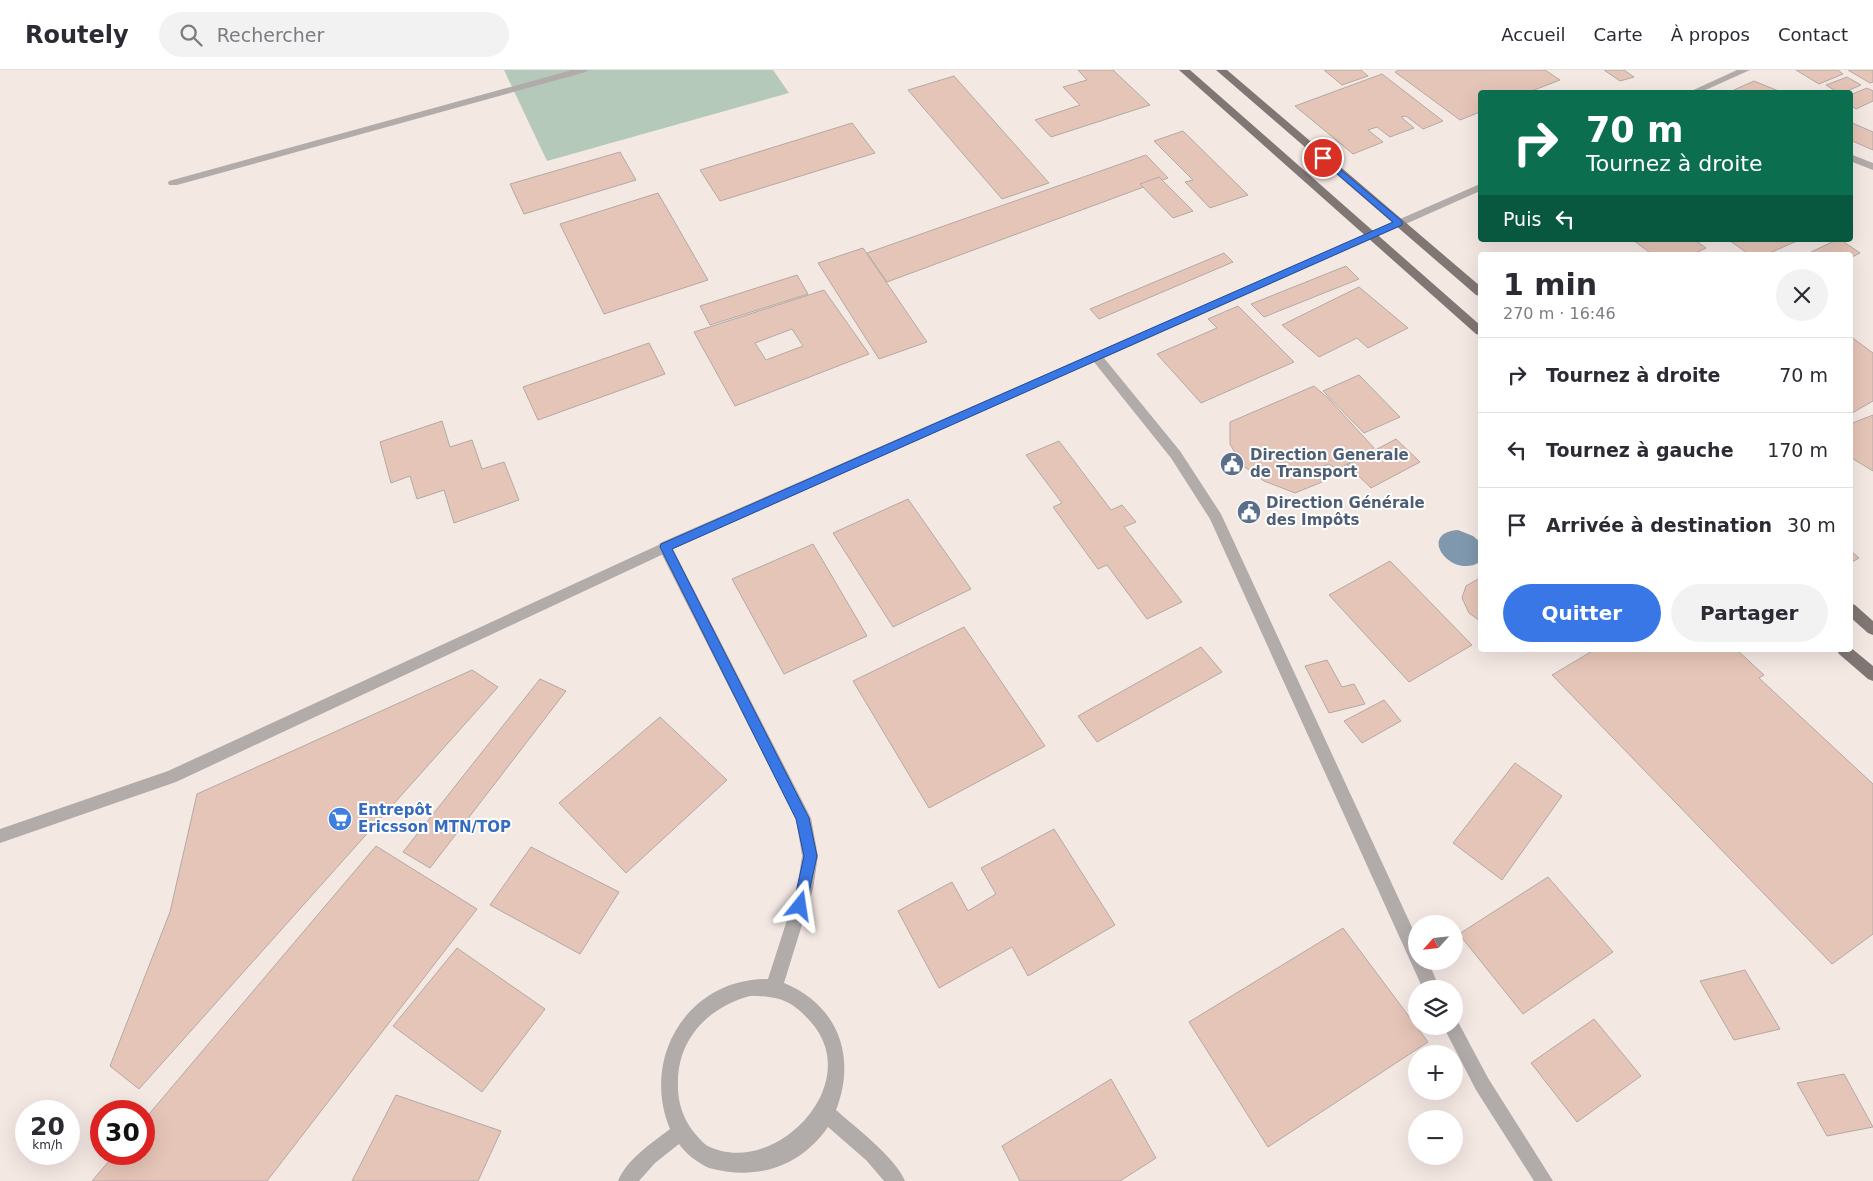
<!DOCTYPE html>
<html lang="fr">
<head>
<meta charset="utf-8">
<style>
  body { margin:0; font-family:"DejaVu Sans",sans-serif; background:#f2f2f3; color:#2b2b33; height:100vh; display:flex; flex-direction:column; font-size:19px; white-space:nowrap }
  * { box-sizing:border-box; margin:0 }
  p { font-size:16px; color:#7c7c81 }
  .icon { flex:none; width:28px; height:28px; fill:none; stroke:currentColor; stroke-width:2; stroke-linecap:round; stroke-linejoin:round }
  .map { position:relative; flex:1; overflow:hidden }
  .drawer { position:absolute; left:1478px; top:182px; width:375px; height:400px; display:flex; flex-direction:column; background:#fff; border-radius:5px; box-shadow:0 5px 20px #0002 }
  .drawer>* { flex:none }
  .guide { position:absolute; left:1478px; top:20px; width:375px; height:152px; border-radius:5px; box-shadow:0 5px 20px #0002; background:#0b6e4f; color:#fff; overflow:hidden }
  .needle { width:32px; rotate:243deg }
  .tools { position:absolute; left:1408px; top:845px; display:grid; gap:10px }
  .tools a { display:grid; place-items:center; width:55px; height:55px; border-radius:50%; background:#fff; box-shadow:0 5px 20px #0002; font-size:25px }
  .speed { position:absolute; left:15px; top:1030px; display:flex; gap:10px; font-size:25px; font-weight:700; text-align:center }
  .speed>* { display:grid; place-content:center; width:65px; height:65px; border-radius:50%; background:#fff; box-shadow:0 5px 20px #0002; line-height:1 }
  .speed small { font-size:12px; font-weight:400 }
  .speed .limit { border:8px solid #d22; background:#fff; color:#111 }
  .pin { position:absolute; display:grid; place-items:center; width:42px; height:42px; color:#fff; margin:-21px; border:2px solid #fff; border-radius:50%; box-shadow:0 1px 5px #0007 }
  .me { position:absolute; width:55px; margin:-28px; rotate:15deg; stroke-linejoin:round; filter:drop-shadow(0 0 4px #0008) }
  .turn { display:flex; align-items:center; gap:18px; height:105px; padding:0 25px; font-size:22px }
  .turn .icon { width:65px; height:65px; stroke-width:2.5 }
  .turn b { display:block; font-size:35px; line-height:42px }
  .then { display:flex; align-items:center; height:48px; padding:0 25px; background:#0003; gap:10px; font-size:19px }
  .round { display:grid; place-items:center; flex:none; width:52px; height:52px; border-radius:26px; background:#f2f2f3 }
  .headline { display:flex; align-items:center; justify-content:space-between; height:85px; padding:0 25px }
  h1 { font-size:30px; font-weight:700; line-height:38px }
  .primary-button { display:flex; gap:10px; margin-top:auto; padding:10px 25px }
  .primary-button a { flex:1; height:58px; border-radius:30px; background:#3877e5; color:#fff; font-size:20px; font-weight:700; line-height:58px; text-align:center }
  .primary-button a+a { background:#f2f2f3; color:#2b2b33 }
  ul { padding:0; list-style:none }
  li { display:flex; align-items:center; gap:15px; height:75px; padding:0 25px; border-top:1px solid #e1e1e2 }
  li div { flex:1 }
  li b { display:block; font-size:19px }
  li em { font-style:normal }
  header { display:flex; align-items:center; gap:30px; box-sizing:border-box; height:70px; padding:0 25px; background:#fff; border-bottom:1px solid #e1e1e2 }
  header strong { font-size:24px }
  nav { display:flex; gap:28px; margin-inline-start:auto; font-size:18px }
  .search { width:350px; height:45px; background:#f2f2f3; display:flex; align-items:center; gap:12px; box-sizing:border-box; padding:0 18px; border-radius:28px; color:#7c7c81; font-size:19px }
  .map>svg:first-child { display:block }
  .green { fill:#b4c9b9 }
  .water { fill:#8098ad }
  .building { fill:#e5c5b7; stroke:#b4a9a4; fill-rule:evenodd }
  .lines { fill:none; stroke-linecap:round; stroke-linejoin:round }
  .service { fill:#b1abaa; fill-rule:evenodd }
  .minor { fill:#b1abaa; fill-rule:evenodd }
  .primary { fill:#807674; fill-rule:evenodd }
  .route { fill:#3877e5; stroke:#244d95 }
  .labels { text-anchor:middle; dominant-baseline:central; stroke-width:4; stroke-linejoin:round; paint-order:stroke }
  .service-label { font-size:15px; font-weight:bold; fill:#4e5e75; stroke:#fff; text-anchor:start }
  .shop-label { font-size:15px; font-weight:bold; fill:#366cbe; stroke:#fff; text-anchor:start }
</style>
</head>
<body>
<header>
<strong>Routely</strong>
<div class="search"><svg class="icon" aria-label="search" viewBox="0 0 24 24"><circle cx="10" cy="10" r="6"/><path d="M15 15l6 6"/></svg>Rechercher</div>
<nav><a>Accueil</a><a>Carte</a><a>À propos</a><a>Contact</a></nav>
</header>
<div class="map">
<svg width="1873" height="1111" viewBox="0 0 1873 1111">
  <rect width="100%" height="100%" fill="#f4e8e3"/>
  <polygon class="green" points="504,0 773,0 789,23 547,91"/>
  <path class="water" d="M1458 460 1473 466 1480 472V492C1451 510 1416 463 1458 460Z"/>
  <g class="building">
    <polygon points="1078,0 1113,0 1150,35 1051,67 1035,50 1080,35 1063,17 1087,10"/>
    <polygon points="1324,0 1361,0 1368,6 1342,15"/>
    <polygon points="1399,0 1545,0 1560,10 1529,22 1480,22 1480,42 1460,50 1395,2"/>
    <polygon points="1604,0 1624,0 1634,7 1620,11"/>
    <polygon points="1796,0 1838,0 1843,4 1819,14"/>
    <polygon points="1848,0 1873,0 1873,12 1870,13"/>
    <polygon points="1382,4 1443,51 1423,59 1406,46 1401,47 1414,58 1390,67 1377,57 1368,60 1383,72 1353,84 1295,36"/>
    <polygon points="954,6 1049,113 1002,129 908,20"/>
    <polygon points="1847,7 1861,15 1845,22 1837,22 1826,15"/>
    <polygon points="1754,11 1781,22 1739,22 1734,20"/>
    <polygon points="1867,18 1873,21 1873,31 1856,39 1850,35 1850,25"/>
    <polygon points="1850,52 1873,62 1873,80 1850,70"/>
    <polygon points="852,53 875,83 720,131 700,100"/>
    <polygon points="1183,61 1248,125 1210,138 1185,112 1193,110 1154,71"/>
    <polygon points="620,82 636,110 524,144 510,114"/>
    <polygon points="1146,85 1168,108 887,212 867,183"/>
    <polygon points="1159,107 1193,141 1173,148 1140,114"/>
    <polygon points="658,123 708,210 604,244 560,154"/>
    <polygon points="1633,170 1695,170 1706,178 1691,185 1653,185"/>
    <polygon points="1729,170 1799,170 1765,185 1750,185"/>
    <polygon points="1836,170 1841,170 1860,183 1850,188 1850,185 1807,184"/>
    <polygon points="863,178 927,272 879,289 818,193"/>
    <polygon points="1224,183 1233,192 1099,249 1090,239"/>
    <polygon points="1346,196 1359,209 1264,247 1251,234"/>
    <polygon points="797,205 808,224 710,255 700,236"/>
    <polygon points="1359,217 1408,258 1368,278 1357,268 1319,287 1282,255"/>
    <path d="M824 220 869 284 735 336 694 262ZM792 259 803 276 766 290 755 273Z"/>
    <polygon points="1238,236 1294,292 1201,333 1157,284 1217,258 1208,249"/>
    <polygon points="1850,266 1873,283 1873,331 1852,343 1850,342"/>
    <polygon points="649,273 665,304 538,350 523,317"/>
    <polygon points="1359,305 1400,347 1364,363 1323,321"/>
    <polygon points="1314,316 1329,329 1374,378 1337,400 1329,394 1314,400 1322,412 1295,423 1264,411 1242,395 1230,374 1230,352"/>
    <polygon points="1873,345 1873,401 1850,387 1850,354"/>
    <polygon points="442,351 450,377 472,370 482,399 504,392 519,430 454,453 444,420 417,429 410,406 391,413 380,372"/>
    <polygon points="1396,369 1420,392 1371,418 1347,395"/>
    <polygon points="1059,371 1111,440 1122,435 1136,452 1124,457 1182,532 1147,549 1107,495 1098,499 1053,437 1062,433 1026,385"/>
    <polygon points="908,429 971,519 893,557 833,463"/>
    <polygon points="813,474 867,566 784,604 732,509"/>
    <polygon points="1850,480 1859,488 1850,493"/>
    <polygon points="1390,491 1472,575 1409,612 1329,525"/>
    <polygon points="1478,509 1480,509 1480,551 1469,543 1462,528 1466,516"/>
    <polygon points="964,557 1045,676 929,738 853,611"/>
    <polygon points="1201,577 1222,602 1097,672 1078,646"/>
    <polygon points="1594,580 1737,580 1764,605 1759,608 1873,714 1873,864 1832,894 1552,605"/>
    <polygon points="1327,590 1342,617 1354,614 1365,634 1329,643 1305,596"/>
    <polygon points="472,600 498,617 139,1019 110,996 170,842 197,724"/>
    <polygon points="540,609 566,621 430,798 403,782"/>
    <polygon points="1384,630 1401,651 1362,673 1344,651"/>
    <polygon points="660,647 727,710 626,803 559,733"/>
    <polygon points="1515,693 1562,726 1502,810 1453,773"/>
    <polygon points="1054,759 1115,855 1028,906 1012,877 939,918 898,841 952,812 968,841 996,824 981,798"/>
    <polygon points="376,776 477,839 267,1111 92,1111 115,1084 144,1084 144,1050"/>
    <polygon points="531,777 619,822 580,884 490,835"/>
    <polygon points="1548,807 1613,882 1523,944 1459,864"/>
    <polygon points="1343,858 1428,972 1268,1077 1189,952"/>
    <polygon points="457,878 545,939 482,1022 393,956"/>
    <polygon points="1745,900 1780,959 1734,970 1700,911"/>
    <polygon points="1594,949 1641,1006 1577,1052 1531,993"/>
    <polygon points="1844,1004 1873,1057 1827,1066 1797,1013"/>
    <polygon points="1111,1009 1156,1088 1120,1111 1020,1111 1002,1076"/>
    <polygon points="396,1025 501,1061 478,1111 352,1111"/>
  </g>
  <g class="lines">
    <g class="service">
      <polygon points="572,0 588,0 586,2 177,115 169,115 168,113 169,111"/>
      <polygon points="665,472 670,473 672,477 670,481 176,712 0,773 0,759 168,701"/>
    </g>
    <g class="minor">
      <polygon points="1737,0 1750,0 1701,22 1689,22"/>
      <polygon points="1850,84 1873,93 1873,100 1850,91"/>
      <path d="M1480 114V121L1104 288 1180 381 1221 444 1416 866V891H1428L1440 919H1423L1210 449 1171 388 1094 292 673 479 811 748 818 786 813 819 784 913C838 935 857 987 836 1040 856 1058 895 1087 905 1111H884L866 1090 828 1057C800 1097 757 1111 709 1098 698 1093 686 1084 679 1074L655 1093 639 1111H618C627 1089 652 1073 670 1059 640 987 689 908 768 909L797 819 802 786 796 749 658 477 660 473ZM750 926C778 926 791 930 810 951 868 1014 772 1111 706 1075 687 1058 677 1038 678 1012 678 968 709 937 750 926Z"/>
      <polygon points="1454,949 1457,950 1488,1008 1553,1111 1534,1111 1476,1020 1443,956 1454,956"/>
    </g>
    <g class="primary">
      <polygon points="1179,0 1190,0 1480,255 1480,265 1476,264"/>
      <polygon points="1216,0 1227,0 1480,216 1480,226 1476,225"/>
      <polygon points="1850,533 1855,535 1873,551 1873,565 1868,563 1850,547"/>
      <polygon points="1850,577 1873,596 1873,611 1868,609 1839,584 1837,580 1850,580"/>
    </g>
  </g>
  <polygon class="route" points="1323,85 1402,151 1402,155 672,479 809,748 817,786 806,836 804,840 800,842 795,840 793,836 804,786 796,749 660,477 661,474 1393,152 1320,89 1319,88"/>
  <defs>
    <g id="civic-disc" transform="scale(1.25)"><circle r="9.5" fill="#5c6f8a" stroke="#fff"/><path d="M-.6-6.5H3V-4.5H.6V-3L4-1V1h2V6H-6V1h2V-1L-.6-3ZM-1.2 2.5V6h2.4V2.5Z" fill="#fff"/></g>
    <g id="supermarket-disc" transform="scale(1.25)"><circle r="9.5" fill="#3f7fe0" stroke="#fff"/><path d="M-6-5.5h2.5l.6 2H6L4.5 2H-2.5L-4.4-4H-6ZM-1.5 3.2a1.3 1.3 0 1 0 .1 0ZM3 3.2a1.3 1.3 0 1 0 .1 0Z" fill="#fff"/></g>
  </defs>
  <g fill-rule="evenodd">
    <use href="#civic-disc" x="1232" y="394"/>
    <use href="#civic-disc" x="1249" y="442"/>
    <use href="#supermarket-disc" x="340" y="749"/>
  </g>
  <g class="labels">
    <g class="service-label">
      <text x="1250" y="385">Direction Generale<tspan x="1250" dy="17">de Transport</tspan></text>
      <text x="1266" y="433">Direction Générale<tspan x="1266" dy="17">des Impôts</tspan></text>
    </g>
    <g class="shop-label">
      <text x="358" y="740">Entrepôt<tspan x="358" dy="17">Ericsson MTN/TOP</tspan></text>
    </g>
  </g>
</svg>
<div class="tools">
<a><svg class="needle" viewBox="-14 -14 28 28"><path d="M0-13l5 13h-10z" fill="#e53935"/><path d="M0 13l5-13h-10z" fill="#7c7c81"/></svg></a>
<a><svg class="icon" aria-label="layers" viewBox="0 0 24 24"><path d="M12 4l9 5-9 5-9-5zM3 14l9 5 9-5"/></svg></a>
<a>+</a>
<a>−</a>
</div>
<div class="speed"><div>20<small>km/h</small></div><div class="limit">30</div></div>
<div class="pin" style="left:1323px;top:88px;background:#d93025"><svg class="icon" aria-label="arrive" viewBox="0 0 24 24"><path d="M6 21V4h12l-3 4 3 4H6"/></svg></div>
<svg class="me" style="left:800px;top:836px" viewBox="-20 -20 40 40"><path d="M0-17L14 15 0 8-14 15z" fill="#3877e5" stroke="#fff" stroke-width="4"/></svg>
<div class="guide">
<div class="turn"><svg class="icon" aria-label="right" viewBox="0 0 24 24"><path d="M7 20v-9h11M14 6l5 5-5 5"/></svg><div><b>70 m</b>Tournez à droite</div></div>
<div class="then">Puis<svg class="icon" aria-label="left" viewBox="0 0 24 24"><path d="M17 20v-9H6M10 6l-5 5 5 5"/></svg></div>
</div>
<section class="drawer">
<div class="headline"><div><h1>1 min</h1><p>270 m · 16:46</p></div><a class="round"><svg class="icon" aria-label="close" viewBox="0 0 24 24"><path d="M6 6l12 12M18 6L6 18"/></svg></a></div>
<ul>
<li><svg class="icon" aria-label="right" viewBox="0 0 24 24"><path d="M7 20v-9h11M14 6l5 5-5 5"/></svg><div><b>Tournez à droite</b></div><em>70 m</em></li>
<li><svg class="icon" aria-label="left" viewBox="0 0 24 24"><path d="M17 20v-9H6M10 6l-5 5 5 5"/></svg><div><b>Tournez à gauche</b></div><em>170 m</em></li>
<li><svg class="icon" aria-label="arrive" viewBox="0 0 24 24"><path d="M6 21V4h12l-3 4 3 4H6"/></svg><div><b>Arrivée à destination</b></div><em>30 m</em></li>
</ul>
<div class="primary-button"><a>Quitter</a><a>Partager</a></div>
</section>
</div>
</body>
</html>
